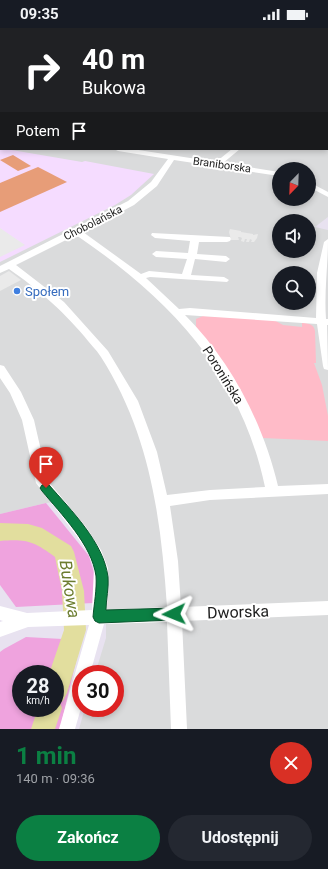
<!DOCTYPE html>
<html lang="pl">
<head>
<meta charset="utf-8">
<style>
  body { margin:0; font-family:Roboto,sans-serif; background:#242831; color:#f1f3f6; height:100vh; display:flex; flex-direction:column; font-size:15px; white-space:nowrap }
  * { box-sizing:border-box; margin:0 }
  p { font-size:13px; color:#9ea1a6 }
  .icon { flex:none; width:22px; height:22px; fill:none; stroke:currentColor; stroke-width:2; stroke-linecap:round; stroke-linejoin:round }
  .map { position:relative; height:701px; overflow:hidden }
  .drawer { display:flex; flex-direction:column; background:#171b24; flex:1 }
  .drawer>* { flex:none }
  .top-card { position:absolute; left:0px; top:0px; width:328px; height:122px; box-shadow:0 2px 6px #0003; background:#202124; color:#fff; overflow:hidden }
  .needle { width:26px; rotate:203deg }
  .tools { position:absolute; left:272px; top:134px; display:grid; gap:8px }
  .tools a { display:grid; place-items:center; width:44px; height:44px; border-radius:50%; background:#171b24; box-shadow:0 2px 6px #0003; font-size:20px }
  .speed { position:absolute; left:12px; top:637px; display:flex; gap:8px; font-size:20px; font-weight:700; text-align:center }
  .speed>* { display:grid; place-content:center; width:52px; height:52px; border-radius:50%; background:#171b24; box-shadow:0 2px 6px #0003; line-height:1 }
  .speed small { font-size:10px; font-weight:400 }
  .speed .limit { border:6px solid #d22; background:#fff; color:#111 }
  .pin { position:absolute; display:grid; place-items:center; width:34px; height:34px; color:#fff; margin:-41px -17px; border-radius:50% 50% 50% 0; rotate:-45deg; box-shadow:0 0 4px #0007 }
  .pin .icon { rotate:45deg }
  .me { position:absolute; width:44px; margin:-22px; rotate:268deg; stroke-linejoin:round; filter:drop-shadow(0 0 3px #0008) }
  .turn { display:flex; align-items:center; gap:14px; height:84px; padding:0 16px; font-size:18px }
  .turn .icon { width:52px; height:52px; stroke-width:2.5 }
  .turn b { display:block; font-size:28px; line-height:34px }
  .then { display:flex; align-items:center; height:38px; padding:0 16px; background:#0003; gap:8px; font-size:15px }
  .round { display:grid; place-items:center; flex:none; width:42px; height:42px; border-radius:21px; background:#242831 }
  .headline { display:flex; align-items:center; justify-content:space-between; height:68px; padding:0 16px }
  h1 { font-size:24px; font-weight:700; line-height:30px; color:#0b8043 }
  .primary-button { display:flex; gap:8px; margin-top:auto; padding:8px 16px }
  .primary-button a { flex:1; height:46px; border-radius:24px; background:#0b8043; color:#fff; font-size:16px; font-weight:700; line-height:46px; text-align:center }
  .primary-button a+a { background:#242831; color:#f1f3f6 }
  .status { display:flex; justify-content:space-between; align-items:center; height:28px; padding:0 20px; background:#171b24; direction:ltr }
  .status svg { height:11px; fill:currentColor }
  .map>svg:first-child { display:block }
  .residential { fill:#dadbdc; fill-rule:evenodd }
  .education { fill:#f5dcff }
  .grass { fill:#efa3de; fill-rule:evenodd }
  .park { fill:#ffbbc8 }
  .pitch { fill:#e79d78 }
  .parking { fill:#eaeaea }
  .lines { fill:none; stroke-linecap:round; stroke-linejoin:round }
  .river { fill:#e2de9e; fill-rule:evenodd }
  .minor { fill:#fff; fill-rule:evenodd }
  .route { fill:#0b8043; stroke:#07532c }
  .shop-dot { fill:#3f7fe0; stroke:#fff; stroke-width:1.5 }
  .labels { text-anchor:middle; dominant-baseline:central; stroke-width:4; stroke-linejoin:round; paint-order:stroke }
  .far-street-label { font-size:11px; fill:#1e1e1e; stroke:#fff }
  .shop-label { font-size:13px; fill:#366cbe; stroke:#fff; text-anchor:start }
  .street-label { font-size:13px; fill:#1e1e1e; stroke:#fff }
  .near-street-label { font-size:16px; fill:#1e1e1e; stroke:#fff }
  .near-water-label { font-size:17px; font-style:italic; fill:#6c7d30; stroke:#fff }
</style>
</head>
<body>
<div class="status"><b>09:35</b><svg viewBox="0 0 49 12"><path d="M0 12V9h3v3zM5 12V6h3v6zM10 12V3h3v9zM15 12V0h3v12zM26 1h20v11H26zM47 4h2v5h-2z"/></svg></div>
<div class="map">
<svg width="328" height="701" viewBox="0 0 328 701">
  <rect width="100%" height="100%" fill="#e8e2f0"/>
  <path class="residential" d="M0 0H92L1 1V121H327L328 61V189L315 199 328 202V701H79L85 680H115V646H95L106 610V535L65 473 46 475 0 486ZM279 141H309V171H279ZM279 193H309V223H279ZM279 245H309V275H279Z"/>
  <polygon class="education" points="0,120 82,134 85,133 154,146 131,167 115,177 0,234"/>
  <g class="grass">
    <polygon points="46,475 89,528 95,548 93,575 16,579 0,557 0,486"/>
    <path d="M26 609 81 612 60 701H0V624L4 621ZM21 646H55V680H21Z"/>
  </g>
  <path class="park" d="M203 288 274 292 283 297 302 299V295C308 295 314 296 315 303L316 335H314L322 357 328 388V413L263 410 239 362 196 299V291Z"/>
  <g class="pitch">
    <polygon points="13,127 31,138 18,143 0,132"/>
    <polygon points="38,139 67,154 0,184 0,155"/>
  </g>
  <g class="parking">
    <polygon points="0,200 25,217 0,229"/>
    <polygon points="230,201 241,203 241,204 253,206 253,207 258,206 257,210 254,214 251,214 252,212 250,211 249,214 246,214 247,211 245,211 244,214 241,213 242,210 240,209 238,209 239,212 231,212 229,204"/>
    <polygon points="9,243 21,252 0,263 0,248"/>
  </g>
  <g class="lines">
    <path class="river" d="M0 495 28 496 42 500 71 518 74 524 84 563 86 602 67 665 63 673 60 675 62 680 55 701H31L38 680H55V646H49L64 602 62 563 55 529C33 513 27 511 0 513Z"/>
    <g class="minor">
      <polygon points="80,0 91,0 92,1 81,1"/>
      <polygon points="261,0 273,0 272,1"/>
      <rect x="327" y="12" width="1" height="4"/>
      <rect x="327" y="55" width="1" height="5"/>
      <polygon points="327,66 328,66 327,71"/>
      <rect x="327" y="78" width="1" height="4"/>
      <rect x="0" y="99" width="1" height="5"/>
      <polygon points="327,104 328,104 327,109"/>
      <path d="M114 121H132L216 134 232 121H240L223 135 279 144V148L174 132 157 158 134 177 83 204 141 246 149 243 182 246 187 231 156 229 152 226 156 223 188 225 190 213 155 210 151 207 152 205 230 209 231 211 230 213 227 214H199L197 226 226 228 230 231 226 234 195 231 191 247 224 249 229 252 227 254 150 249 146 250 179 281 190 280 316 290 317 245 324 214 328 211C328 238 324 264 326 291H328V297H327L328 342 324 341 323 338 317 296 185 287C231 333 263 395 278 458L328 456V466L210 472 170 478 178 533 181 579 328 573V587L182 593 187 701H171L167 594 104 596 90 646H81V680L75 701H59L89 597 28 599 0 609V594L3 593 0 592V578L27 585 92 582 94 540 88 525 76 507 36 455 22 392 10 365 0 350V337L4 338 21 364 34 392 48 453 86 499 101 522 108 540 107 582 167 579C161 490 150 406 101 329 96 321 89 315 84 308 60 280 39 262 9 241L0 245V238L128 173 151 154 168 131 118 123ZM76 207C170 271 241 345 265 459L210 462 167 467 157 424 138 373 108 323 64 274 16 237Z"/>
      <polygon points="309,154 328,164 328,169 309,159"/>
    </g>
  </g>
  <path class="route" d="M46 456 49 457C71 482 104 515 108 549 109 559 106 572 106 582L174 580 178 582 180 586 178 590 174 592 99 595 95 593 93 589C94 576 97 561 96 548 92 517 61 486 42 463L40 460 42 457Z"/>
  <circle class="shop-dot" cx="17" cy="263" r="4"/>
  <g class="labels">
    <g class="far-street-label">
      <text transform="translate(222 137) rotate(8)">Braniborska</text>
      <text transform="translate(93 195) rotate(-27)">Chobolańska</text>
    </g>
    <g class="shop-label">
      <text x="25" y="263">Społem</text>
    </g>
    <g class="street-label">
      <text transform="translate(223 347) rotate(58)">Poronińska</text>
    </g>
    <g class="near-street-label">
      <text transform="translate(238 584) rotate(-2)">Dworska</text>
    </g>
    <g class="near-water-label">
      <text transform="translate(70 561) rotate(81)">Bukowa</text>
    </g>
  </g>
</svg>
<div class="tools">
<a><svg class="needle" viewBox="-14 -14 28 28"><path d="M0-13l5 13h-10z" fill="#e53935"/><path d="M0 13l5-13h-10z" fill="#9ea1a6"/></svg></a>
<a><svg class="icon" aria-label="sound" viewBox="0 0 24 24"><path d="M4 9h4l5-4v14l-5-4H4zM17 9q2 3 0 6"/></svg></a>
<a><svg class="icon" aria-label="search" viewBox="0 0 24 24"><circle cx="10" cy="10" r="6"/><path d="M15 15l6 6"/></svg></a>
</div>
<div class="speed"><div>28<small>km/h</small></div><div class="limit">30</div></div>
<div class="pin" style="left:46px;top:460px;background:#d93025"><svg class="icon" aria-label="arrive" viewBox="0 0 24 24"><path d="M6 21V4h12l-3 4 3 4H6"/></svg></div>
<svg class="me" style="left:174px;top:586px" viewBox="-20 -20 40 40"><path d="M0-17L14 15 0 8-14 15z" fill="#0b8043" stroke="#fff" stroke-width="4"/></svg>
<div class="top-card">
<div class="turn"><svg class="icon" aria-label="right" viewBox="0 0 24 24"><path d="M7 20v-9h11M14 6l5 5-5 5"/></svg><div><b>40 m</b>Bukowa</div></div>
<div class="then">Potem<svg class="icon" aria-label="arrive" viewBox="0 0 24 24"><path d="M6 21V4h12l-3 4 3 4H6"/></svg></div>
</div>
</div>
<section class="drawer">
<div class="headline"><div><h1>1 min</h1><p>140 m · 09:36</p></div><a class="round" style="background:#d93025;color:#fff"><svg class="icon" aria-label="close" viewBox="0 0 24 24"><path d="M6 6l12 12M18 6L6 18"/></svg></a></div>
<div class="primary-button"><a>Zakończ</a><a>Udostępnij</a></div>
</section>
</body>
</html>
